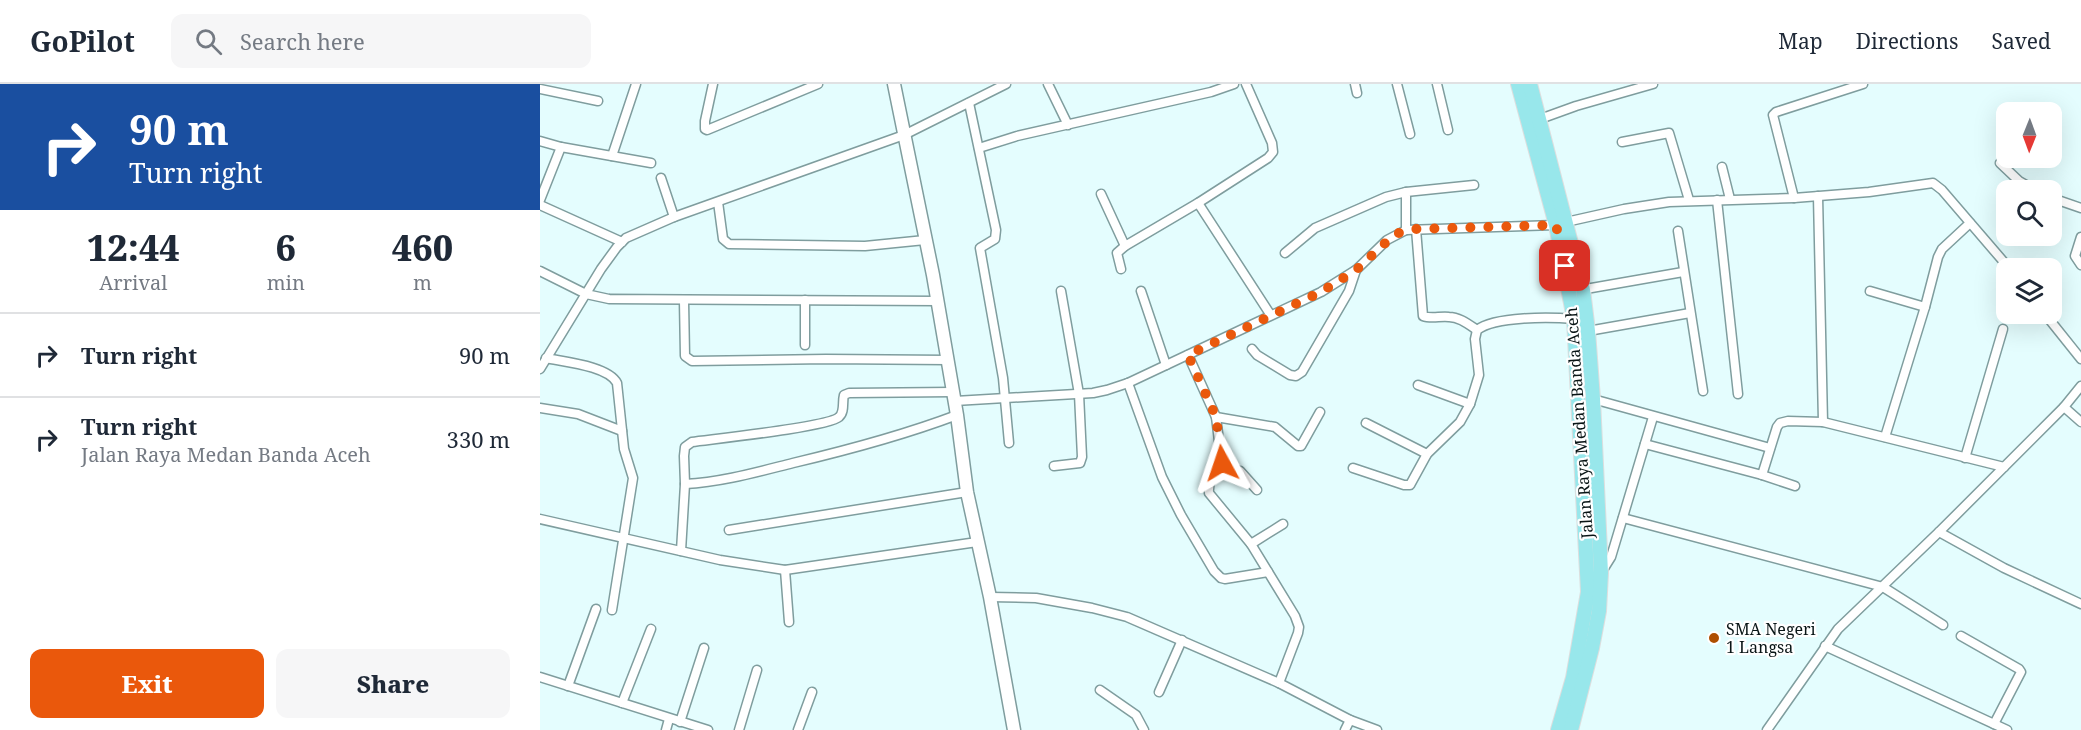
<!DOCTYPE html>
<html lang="en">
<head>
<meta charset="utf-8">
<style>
  body { margin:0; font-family:"Noto Serif",serif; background:#f6f6f7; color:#1f2937; height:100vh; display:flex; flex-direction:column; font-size:22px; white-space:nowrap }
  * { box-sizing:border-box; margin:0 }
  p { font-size:20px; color:#747a83 }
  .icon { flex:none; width:33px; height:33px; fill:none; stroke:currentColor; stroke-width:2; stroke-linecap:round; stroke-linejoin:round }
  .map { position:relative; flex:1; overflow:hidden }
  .details { display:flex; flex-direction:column; background:#fff; width:540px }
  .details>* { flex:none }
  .top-card { background:#1a4fa0; color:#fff; overflow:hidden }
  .needle { width:39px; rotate:181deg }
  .controls { position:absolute; left:1456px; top:18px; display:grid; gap:12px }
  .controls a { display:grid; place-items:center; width:66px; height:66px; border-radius:12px; background:#fff; box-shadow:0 6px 24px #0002; font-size:30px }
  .pin { position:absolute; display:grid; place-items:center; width:51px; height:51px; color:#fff; margin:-26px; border-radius:12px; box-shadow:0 3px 9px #0006 }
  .me { position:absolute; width:66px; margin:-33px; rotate:355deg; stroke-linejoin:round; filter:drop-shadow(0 0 4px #0008) }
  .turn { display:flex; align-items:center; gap:21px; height:126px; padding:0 30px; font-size:27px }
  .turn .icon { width:78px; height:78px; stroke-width:2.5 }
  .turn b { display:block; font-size:42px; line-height:51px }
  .eta { display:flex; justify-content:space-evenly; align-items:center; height:102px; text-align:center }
  .eta b { font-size:36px; font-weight:800; line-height:42px }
  .cta { display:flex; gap:12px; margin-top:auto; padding:12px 30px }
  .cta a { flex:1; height:69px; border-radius:12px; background:#ea580c; color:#fff; font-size:24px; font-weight:800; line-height:69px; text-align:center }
  .cta a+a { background:#f6f6f7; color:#1f2937 }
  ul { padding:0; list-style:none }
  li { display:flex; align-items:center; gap:18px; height:84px; padding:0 30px; border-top:2px solid #e0e1e3 }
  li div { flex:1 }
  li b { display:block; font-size:22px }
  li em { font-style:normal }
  header { display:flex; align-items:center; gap:36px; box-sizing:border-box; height:84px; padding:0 30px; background:#fff; border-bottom:2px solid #e0e1e3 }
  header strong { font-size:28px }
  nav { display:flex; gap:33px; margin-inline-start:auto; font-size:21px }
  .search { width:420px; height:54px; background:#f6f6f7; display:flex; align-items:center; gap:15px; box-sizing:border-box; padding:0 21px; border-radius:12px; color:#747a83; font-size:22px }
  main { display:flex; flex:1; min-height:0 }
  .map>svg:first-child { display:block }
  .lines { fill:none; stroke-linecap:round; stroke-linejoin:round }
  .street-casing { stroke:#7f9d9e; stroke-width:11 }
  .secondary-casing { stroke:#7f9d9e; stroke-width:15 }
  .primary-casing { stroke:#dddede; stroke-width:16 }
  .street { stroke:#fff; stroke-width:8 }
  .secondary { stroke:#fff; stroke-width:12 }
  .primary { stroke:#98e7eb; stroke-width:14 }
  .route { stroke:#ea580c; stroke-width:10; stroke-dasharray:0 18 }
  .poi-dot { fill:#ae4f01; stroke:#fff; stroke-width:2 }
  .labels { text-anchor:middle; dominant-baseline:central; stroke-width:4.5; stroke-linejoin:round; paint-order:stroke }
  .street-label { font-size:16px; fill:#091516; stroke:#fff }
  .poi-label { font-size:16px; fill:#091516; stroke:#fff; text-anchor:start }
</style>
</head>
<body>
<header>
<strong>GoPilot</strong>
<div class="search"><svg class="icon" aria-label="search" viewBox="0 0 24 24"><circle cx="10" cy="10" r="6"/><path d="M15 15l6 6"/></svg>Search here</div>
<nav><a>Map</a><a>Directions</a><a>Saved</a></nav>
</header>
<main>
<section class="details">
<div class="top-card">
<div class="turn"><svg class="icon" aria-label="right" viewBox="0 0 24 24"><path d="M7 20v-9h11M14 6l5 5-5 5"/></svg><div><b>90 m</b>Turn right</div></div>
</div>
<div class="eta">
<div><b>12:44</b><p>Arrival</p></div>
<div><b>6</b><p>min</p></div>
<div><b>460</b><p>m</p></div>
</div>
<ul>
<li><svg class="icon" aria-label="right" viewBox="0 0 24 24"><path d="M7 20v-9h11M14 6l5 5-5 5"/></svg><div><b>Turn right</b></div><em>90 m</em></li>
<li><svg class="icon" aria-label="right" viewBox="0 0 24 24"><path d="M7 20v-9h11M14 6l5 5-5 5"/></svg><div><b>Turn right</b><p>Jalan Raya Medan Banda Aceh</p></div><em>330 m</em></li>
</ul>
<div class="cta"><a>Exit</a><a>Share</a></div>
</section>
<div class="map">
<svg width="1541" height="646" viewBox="0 0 1541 646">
  <rect width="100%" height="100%" fill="#e4fdfe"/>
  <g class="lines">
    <g class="street-casing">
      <g id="street">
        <polyline points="173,0 165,37 165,45 167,46 278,0"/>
        <polyline points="508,0 528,41"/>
        <polyline points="815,0 817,9"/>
        <polyline points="857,0 870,50"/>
        <polyline points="897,0 908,46"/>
        <polyline points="0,5 58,17"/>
        <polyline points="429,19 456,146 455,155 440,164 463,294 469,359"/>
        <polyline points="1000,35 1036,22 1113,0"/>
        <polyline points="0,57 21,63 0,116"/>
        <polyline points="1082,58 1129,49 1149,116"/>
        <polyline points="21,63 111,79"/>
        <polyline points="439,64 477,52 671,8 694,0"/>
        <polyline points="72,72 96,0"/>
        <polyline points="1460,79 1479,97 1495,106"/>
        <polyline points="1182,83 1190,115"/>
        <polyline points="121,94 134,133"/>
        <polyline points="561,110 585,162"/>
        <polyline points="1278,112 1283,338"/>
        <polyline points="1254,114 1233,31 1236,28 1323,0"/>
        <polyline points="1512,114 1541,124"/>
        <polyline points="1177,116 1198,310"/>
        <polyline points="178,118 183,155 189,160 325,162 385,156"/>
        <polyline points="658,119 730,230"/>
        <polyline points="0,121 82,158"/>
        <polyline points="1026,138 1084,125 1129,118 1254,114 1329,108 1393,99 1402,106 1469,184"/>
        <path d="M876 145 883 232C891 235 900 232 909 233 919 233 928 240 937 246"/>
        <polyline points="866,146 866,108 934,101"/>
        <polyline points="1138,147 1163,307"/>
        <polyline points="1541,153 1535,172 1541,181"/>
        <polyline points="745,169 775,144 846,113 866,108"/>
        <polyline points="581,185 577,169 585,162 658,119 728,74 733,68 732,59 706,0"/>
        <polyline points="0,187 46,210 69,215 398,217"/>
        <polyline points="1040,206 1143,188"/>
        <polyline points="601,207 626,281"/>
        <polyline points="1330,207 1385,223"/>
        <polyline points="265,216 265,261"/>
        <polyline points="144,217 145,272 152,277 286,275 408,276"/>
        <polyline points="1505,230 1541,275"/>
        <polyline points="1048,247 1150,229"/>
        <polyline points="712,265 717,271 750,291 756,292 762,288 809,207 816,186"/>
        <polyline points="648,271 676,333 682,381 686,385 700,387 717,406"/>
        <path d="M6 274C25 278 68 282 77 299L84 365 93 394 72 526"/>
        <polyline points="0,285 61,185 77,163 86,154 134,133 364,51 466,0"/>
        <polyline points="588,299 622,393 641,431 674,487 681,494 685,495 728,488"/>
        <polyline points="878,301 930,320"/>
        <polyline points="1053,315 1230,364"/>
        <polyline points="415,317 553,309 567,306 588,299 781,208 816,186 847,156 866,146 1016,141"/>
        <polyline points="1524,323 1541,338"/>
        <polyline points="0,324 38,330 82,347"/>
        <polyline points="676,333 735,343 758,362 761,362 780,328"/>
        <polyline points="826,339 887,370"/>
        <polyline points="1345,353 1385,223 1398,173 1402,165 1430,139"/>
        <polyline points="1105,360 1222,391 1255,402"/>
        <polyline points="1425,374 1463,245"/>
        <polyline points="514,382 540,379 542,373 539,310 521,207"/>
        <path d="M684 384C674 392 668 395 669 409L711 460 755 532 759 543 758 549 739 599"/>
        <path d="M813 384 864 401H870L887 370 920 338 930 320 939 291 935 255 937 246C955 232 1011 233 1034 235"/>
        <polyline points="1222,391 1237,343 1240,339 1248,337 1283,338 1464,383"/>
        <path d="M145 400C182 398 217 388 253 379 308 366 364 351 417 331"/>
        <polyline points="1083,434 1343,503 1403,541"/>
        <polyline points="0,435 180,476 245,486 437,458"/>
        <polyline points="189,446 427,408"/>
        <polyline points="1399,448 1464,484 1541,520"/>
        <polyline points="711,460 743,440"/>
        <path d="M141 467 145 400 144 372 145 363 152 358C173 355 288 343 299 333 305 328 302 318 304 311L309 309 413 308"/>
        <polyline points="245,486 249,538"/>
        <polyline points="1061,489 1071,473 1113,333"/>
        <polyline points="450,513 496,514 552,524 587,533 739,599 810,636 837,646"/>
        <polyline points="1421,552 1479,585 1481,588 1454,640"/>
        <polyline points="1285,562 1467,646"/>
        <polyline points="0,593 168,646"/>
        <polyline points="28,602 56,525"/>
        <polyline points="560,606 596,631 604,646"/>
        <polyline points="619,608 642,556"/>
        <polyline points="82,619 111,545"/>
        <polyline points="140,638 164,564"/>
        <polyline points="126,646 129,635"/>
        <polyline points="199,646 217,586"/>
        <polyline points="258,646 272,608"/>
        <polyline points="805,646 810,636"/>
        <polyline points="1227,646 1298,545 1399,448 1524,323 1541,302"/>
      </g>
    </g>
    <g class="secondary-casing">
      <polyline id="secondary" points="354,0 393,191 417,331 427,408 450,513 474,646"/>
    </g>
    <g class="primary-casing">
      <g id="primary">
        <polyline points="978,0 1016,141 1034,235 1048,508 1033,594 1018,646"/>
        <polyline points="990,0 1043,206 1048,247 1053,315 1061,489 1059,527 1052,564 1031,646"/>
      </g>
    </g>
    <use href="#street" class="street"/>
    <use href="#secondary" class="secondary"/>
    <use href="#primary" class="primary"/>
  </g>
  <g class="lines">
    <polyline class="route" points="682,379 676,333 648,271 781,208 816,186 855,150 876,145 1016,141 1025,182"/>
  </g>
  <circle class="poi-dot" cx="1174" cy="554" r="6"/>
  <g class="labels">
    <g class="street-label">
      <text transform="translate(1039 339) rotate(-94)">Jalan Raya Medan Banda Aceh</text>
    </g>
    <g class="poi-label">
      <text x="1186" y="545">SMA Negeri<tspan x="1186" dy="18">1 Langsa</tspan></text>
    </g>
  </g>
</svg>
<div class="controls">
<a><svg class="needle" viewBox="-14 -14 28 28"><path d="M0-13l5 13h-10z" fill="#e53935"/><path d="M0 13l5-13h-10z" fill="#747a83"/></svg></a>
<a><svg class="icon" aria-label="search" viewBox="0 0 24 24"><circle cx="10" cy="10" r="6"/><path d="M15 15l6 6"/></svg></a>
<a><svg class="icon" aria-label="layers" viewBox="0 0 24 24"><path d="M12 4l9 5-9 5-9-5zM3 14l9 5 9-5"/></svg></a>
</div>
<div class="pin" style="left:1025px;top:182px;background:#d93025"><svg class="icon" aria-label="arrive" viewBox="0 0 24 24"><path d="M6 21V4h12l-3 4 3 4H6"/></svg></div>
<svg class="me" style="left:682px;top:379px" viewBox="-20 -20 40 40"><path d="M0-17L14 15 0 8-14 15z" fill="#ea580c" stroke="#fff" stroke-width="4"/></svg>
</div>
</main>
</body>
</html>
